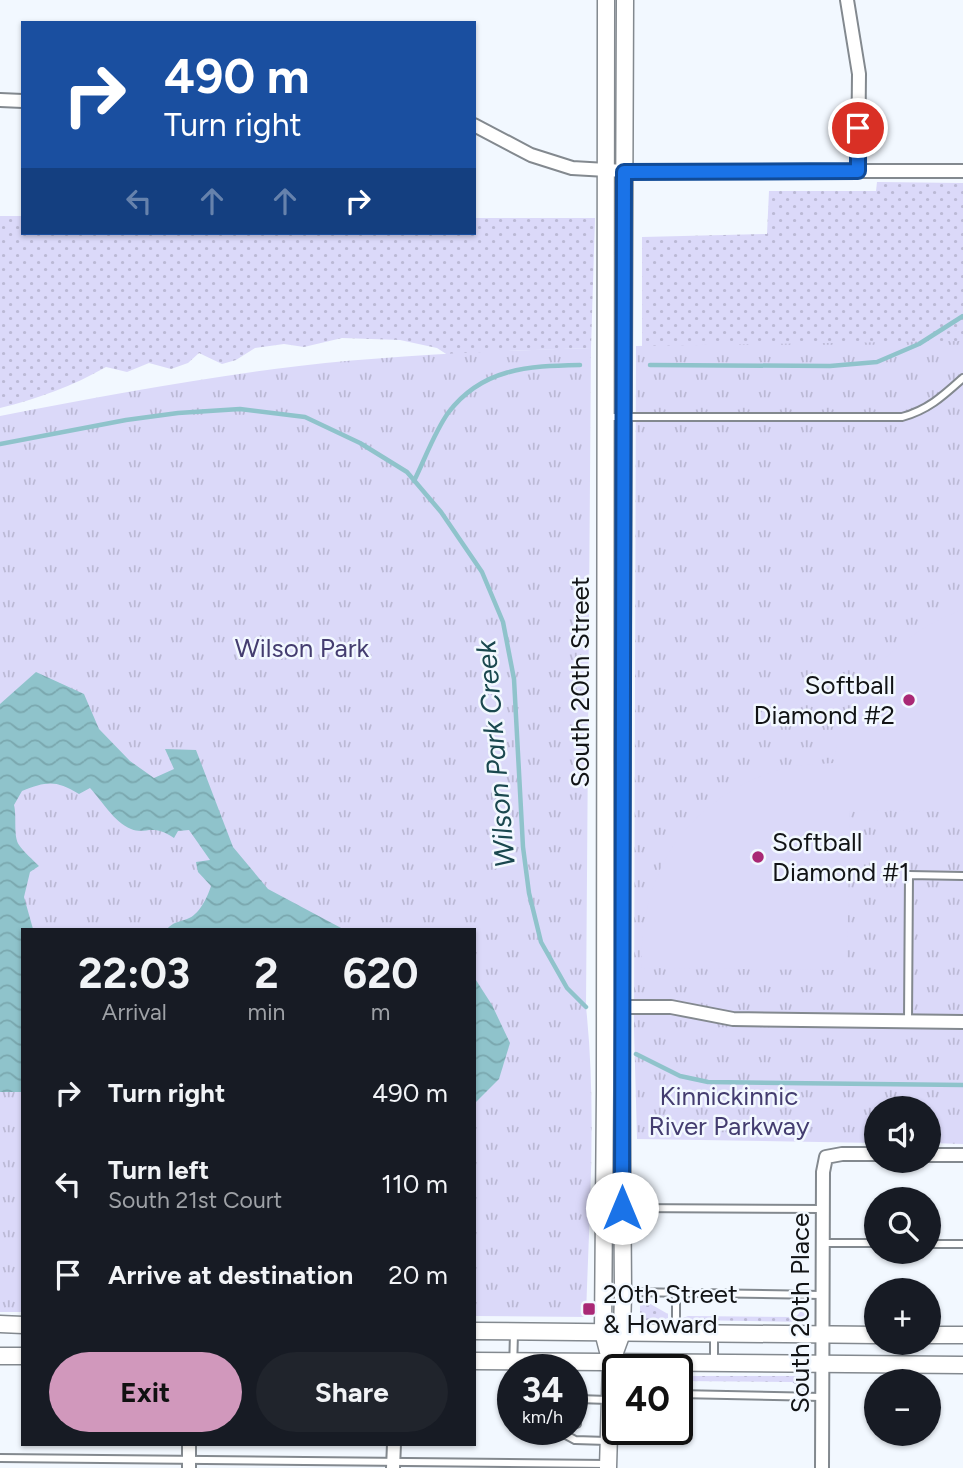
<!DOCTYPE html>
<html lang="en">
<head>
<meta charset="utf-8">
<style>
  body { margin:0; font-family:Figtree,sans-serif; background:#20242c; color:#f1f3f6; height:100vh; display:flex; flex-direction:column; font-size:26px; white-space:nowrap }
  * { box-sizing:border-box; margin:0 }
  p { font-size:23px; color:#9ea1a6 }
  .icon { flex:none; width:38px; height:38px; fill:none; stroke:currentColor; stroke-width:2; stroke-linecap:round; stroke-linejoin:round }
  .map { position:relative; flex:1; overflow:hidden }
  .sheet { position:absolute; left:21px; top:928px; width:455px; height:518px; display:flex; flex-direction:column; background:#171b24; border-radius:0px; box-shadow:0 2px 5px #0004 }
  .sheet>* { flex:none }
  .guide { position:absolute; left:21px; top:21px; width:455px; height:214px; border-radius:0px; box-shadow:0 2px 5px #0004; background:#1a4fa0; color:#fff; overflow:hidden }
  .buttons { position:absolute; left:864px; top:1096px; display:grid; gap:14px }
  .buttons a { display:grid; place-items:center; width:77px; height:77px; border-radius:50%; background:#171b24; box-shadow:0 2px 5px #0004; font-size:35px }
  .speed { position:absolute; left:497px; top:1354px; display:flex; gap:14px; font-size:35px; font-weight:700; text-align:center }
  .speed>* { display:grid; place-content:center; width:91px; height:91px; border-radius:50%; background:#171b24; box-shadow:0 2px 5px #0004; line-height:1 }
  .speed small { font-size:18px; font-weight:400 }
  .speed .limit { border:4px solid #111; border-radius:10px; background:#fff; color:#111 }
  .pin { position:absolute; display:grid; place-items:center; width:60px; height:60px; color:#fff; margin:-30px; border:4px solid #fff; border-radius:50%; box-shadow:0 2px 7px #0007 }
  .me { position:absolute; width:77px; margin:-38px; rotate:0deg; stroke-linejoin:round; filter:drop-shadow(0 0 5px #0008) }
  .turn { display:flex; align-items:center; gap:24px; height:147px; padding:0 28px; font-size:32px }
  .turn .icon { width:91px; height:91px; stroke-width:2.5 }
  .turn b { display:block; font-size:49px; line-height:60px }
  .lanes { display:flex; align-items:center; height:66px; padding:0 28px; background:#0003; justify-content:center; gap:35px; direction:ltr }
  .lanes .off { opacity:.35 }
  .eta { display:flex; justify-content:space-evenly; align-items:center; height:119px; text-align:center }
  .eta b { font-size:42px; font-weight:700; line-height:49px }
  .button { display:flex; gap:14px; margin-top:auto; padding:14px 28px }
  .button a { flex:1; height:80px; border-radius:42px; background:#d198bc; color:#111; font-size:28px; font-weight:700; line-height:80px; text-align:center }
  .button a+a { background:#20242c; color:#f1f3f6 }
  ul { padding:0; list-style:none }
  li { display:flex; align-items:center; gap:21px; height:91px; padding:0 28px }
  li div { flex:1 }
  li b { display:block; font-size:26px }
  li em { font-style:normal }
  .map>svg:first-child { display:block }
  .grass { fill:url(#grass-dots) }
  .park { fill:url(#park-tufts) }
  .garden { fill:#dbd9f9 }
  .water { fill:url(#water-waves) }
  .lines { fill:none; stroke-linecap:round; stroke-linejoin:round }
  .stream { stroke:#8fc3cb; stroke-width:4.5 }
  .lane-casing { stroke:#83898f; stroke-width:10 }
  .street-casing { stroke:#83898f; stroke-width:16 }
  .secondary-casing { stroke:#83898f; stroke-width:19 }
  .lane { stroke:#fff; stroke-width:6 }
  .street { stroke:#fff; stroke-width:12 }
  .secondary { stroke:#fff; stroke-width:16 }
  .route-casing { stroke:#114b97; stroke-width:18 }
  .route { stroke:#1a73e8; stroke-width:12 }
  .poi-dot { fill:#a92875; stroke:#f2f8ff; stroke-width:2.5 }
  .labels { text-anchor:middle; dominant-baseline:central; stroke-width:5; stroke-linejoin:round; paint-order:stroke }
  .park-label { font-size:26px; fill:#443d70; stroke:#f2f8ff }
  .street-label { font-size:26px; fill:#121416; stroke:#f2f8ff }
  .poi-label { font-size:26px; fill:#121416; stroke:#f2f8ff; text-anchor:start }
  .water-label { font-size:28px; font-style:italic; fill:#1a484f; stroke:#f2f8ff }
</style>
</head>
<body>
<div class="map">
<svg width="963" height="1468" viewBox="0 0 963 1468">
  <defs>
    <pattern id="grass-dots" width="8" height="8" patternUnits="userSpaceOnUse" patternTransform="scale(1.75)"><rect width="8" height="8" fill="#dbd9f9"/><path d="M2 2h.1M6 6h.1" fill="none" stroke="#bbb9d5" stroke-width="1.8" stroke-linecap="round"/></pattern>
    <pattern id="park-tufts" width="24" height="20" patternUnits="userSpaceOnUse" patternTransform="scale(1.75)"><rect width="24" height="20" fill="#dbd9f9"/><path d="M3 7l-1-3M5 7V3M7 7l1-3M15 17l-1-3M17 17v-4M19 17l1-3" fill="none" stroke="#bbb9d5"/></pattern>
    <pattern id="water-waves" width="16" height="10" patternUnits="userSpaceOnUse" patternTransform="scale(1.75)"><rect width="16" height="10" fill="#8fc3cb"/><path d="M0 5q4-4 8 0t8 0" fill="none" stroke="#7aa7ae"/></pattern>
  </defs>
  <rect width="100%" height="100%" fill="#f2f8ff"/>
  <g class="grass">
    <polygon points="877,182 963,183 963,370 642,409 642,237 767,234 769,191 876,191"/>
    <path d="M0 216H23V233H474V218H595L591 348 508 351 460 363 437 348 400 340 342 338 304 347 284 344 255 348 236 360 222 364 199 353 188 363 171 369 149 363 127 372 106 367C73 386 37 399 0 408Z"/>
    <path d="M640 1298 668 1314V1318C660 1321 647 1323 640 1317Z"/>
    <polygon points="805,1306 806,1322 683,1320 683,1318 688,1316 796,1317"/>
    <polygon points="677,1376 805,1376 805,1390 792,1382 680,1381 677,1381"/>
  </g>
  <g class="park">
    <polygon points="963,341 963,1144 929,1143 929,1108 877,1108 877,1143 637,1139 634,1029 636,346"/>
    <path d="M591 348 586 1007C597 1108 589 1216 586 1317L474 1316V929H23V1312H0V416C99 397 199 378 299 366 396 355 494 351 591 348Z"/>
  </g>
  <path class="garden" d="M963 609V812L850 810 847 961 836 970 642 968C639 879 681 807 766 774 787 765 811 764 834 763 835 744 844 724 852 706 878 656 911 630 963 609Z"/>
  <g class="water">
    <path d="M36 672 84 694 99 729 130 761 154 778 174 769 165 749 196 750 233 847 268 889 343 929H167C173 922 179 922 187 919 199 915 207 898 211 886L198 872 196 862 210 860 189 830 178 831 174 838C152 823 146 835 131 829 114 822 102 801 90 788L79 794C56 780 47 781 22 791L14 805C17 817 13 836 19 845 24 852 33 860 39 866L30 872 24 897 33 929H23V1092H0V704Z"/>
    <polygon points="474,977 492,1005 510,1043 499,1079 474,1104"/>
  </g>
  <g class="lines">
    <g class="stream">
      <polyline points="650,365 830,366 877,362 919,344 963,316"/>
      <polyline points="0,444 126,420 178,413 240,409 305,417 360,443 407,472 441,512 482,572 503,622 514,679 523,847 529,893 541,942 567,988 586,1007"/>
      <path d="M414 481C425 459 434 433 448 413 482 368 528 366 580 365"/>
      <polyline points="636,1054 680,1076 708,1082 963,1085"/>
    </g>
    <g class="lane-casing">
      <g id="lane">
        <path d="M606 417H902C928 410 943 396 963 378"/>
        <polyline points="908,1022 909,875 963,876"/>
        <polyline points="624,1208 823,1209"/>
        <polyline points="823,1243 877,1243"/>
        <polyline points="929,1244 963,1244"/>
        <polyline points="625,1292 822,1295"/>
        <polyline points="676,1333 676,1293"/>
        <polyline points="714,1363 714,1335"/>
        <polyline points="513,1370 514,1333"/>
        <polyline points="572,1393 578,1393 577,1424 572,1424"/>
        <polyline points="677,1394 822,1397"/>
        <polyline points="578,1399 608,1400"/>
        <polyline points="513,1414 513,1424"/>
        <polyline points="563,1430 564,1434 575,1440 607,1441"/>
        <polyline points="0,1458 607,1464"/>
      </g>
    </g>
    <g class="street-casing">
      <g id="street">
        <polyline points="847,0 859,74 858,171"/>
        <polyline points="0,100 23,101"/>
        <polyline points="474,125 531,155 572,168 624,171 963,171"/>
        <polyline points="615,1007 671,1007 733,1019 963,1022"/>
        <polyline points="929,1155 963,1155"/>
        <polyline points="189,1468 189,1444"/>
        <polyline points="393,1468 394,1444"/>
        <polyline points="822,1468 823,1172 826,1157 842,1154 877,1154"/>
      </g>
    </g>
    <g class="secondary-casing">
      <g id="secondary">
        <polyline points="606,0 605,1090 603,1332 611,1363 608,1468"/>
        <polyline points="0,1324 23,1325"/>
        <polyline points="474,1331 877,1335"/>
        <polyline points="929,1335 963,1335"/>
        <polyline points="0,1356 23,1356"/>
        <polyline points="474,1361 963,1365"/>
        <polyline points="611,1363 622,1333 623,1292 621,1006 625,0"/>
      </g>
    </g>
    <use href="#lane" class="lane"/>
    <use href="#street" class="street"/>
    <use href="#secondary" class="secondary"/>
  </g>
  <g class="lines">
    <g class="route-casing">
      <polyline id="route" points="622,1208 624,172 858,171 858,128"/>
    </g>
    <use href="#route" class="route"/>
  </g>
  <g class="poi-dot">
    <circle cx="909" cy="700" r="7"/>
    <circle cx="758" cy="857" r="7"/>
    <rect x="582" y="1302" width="14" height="14" rx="3.5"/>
  </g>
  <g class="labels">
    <g class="park-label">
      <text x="302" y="648">Wilson Park</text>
      <text x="729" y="1096">Kinnickinnic<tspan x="729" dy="30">River Parkway</tspan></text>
    </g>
    <g class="street-label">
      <text transform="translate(580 682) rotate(-90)">South 20th Street</text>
      <text transform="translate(800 1313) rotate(-90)">South 20th Place</text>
    </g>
    <g class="poi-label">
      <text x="895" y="685" text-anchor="end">Softball<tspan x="895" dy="30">Diamond #2</tspan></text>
      <text x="772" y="842">Softball<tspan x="772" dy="30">Diamond #1</tspan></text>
      <text x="603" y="1294">20th Street<tspan x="603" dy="30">&amp; Howard</tspan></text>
    </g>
    <g class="water-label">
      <text transform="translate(495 754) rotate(-95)">Wilson Park Creek</text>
    </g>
  </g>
</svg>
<div class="buttons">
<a><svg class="icon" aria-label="sound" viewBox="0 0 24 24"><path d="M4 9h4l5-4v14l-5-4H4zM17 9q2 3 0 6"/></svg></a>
<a><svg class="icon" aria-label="search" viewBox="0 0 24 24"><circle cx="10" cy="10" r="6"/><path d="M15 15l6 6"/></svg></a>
<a>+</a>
<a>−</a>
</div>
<div class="speed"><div>34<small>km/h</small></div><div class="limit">40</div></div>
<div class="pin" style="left:858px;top:128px;background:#d93025"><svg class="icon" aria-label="arrive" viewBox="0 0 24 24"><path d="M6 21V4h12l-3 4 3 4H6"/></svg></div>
<svg class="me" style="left:622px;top:1208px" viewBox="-20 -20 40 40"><circle r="19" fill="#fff"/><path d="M0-13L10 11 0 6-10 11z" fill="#1a73e8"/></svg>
<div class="guide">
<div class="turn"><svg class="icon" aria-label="right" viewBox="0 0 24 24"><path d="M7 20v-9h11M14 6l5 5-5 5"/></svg><div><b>490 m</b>Turn right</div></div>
<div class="lanes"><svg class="icon off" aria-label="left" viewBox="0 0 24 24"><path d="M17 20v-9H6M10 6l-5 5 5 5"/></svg><svg class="icon off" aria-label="ahead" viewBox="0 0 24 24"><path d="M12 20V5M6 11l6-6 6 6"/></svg><svg class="icon off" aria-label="ahead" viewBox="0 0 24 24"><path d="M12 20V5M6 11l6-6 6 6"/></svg><svg class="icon" aria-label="right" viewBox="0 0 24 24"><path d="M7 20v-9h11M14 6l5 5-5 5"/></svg></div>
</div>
<section class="sheet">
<div class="eta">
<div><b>22:03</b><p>Arrival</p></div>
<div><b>2</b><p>min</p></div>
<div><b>620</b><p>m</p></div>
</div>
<ul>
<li><svg class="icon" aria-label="right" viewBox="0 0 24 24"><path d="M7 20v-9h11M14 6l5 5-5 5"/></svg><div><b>Turn right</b></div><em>490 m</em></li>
<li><svg class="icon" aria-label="left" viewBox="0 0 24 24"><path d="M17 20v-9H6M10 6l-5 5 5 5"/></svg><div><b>Turn left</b><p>South 21st Court</p></div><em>110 m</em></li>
<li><svg class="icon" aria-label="arrive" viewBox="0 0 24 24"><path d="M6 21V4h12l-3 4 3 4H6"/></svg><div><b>Arrive at destination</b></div><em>20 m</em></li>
</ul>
<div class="button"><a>Exit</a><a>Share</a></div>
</section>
</div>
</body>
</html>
